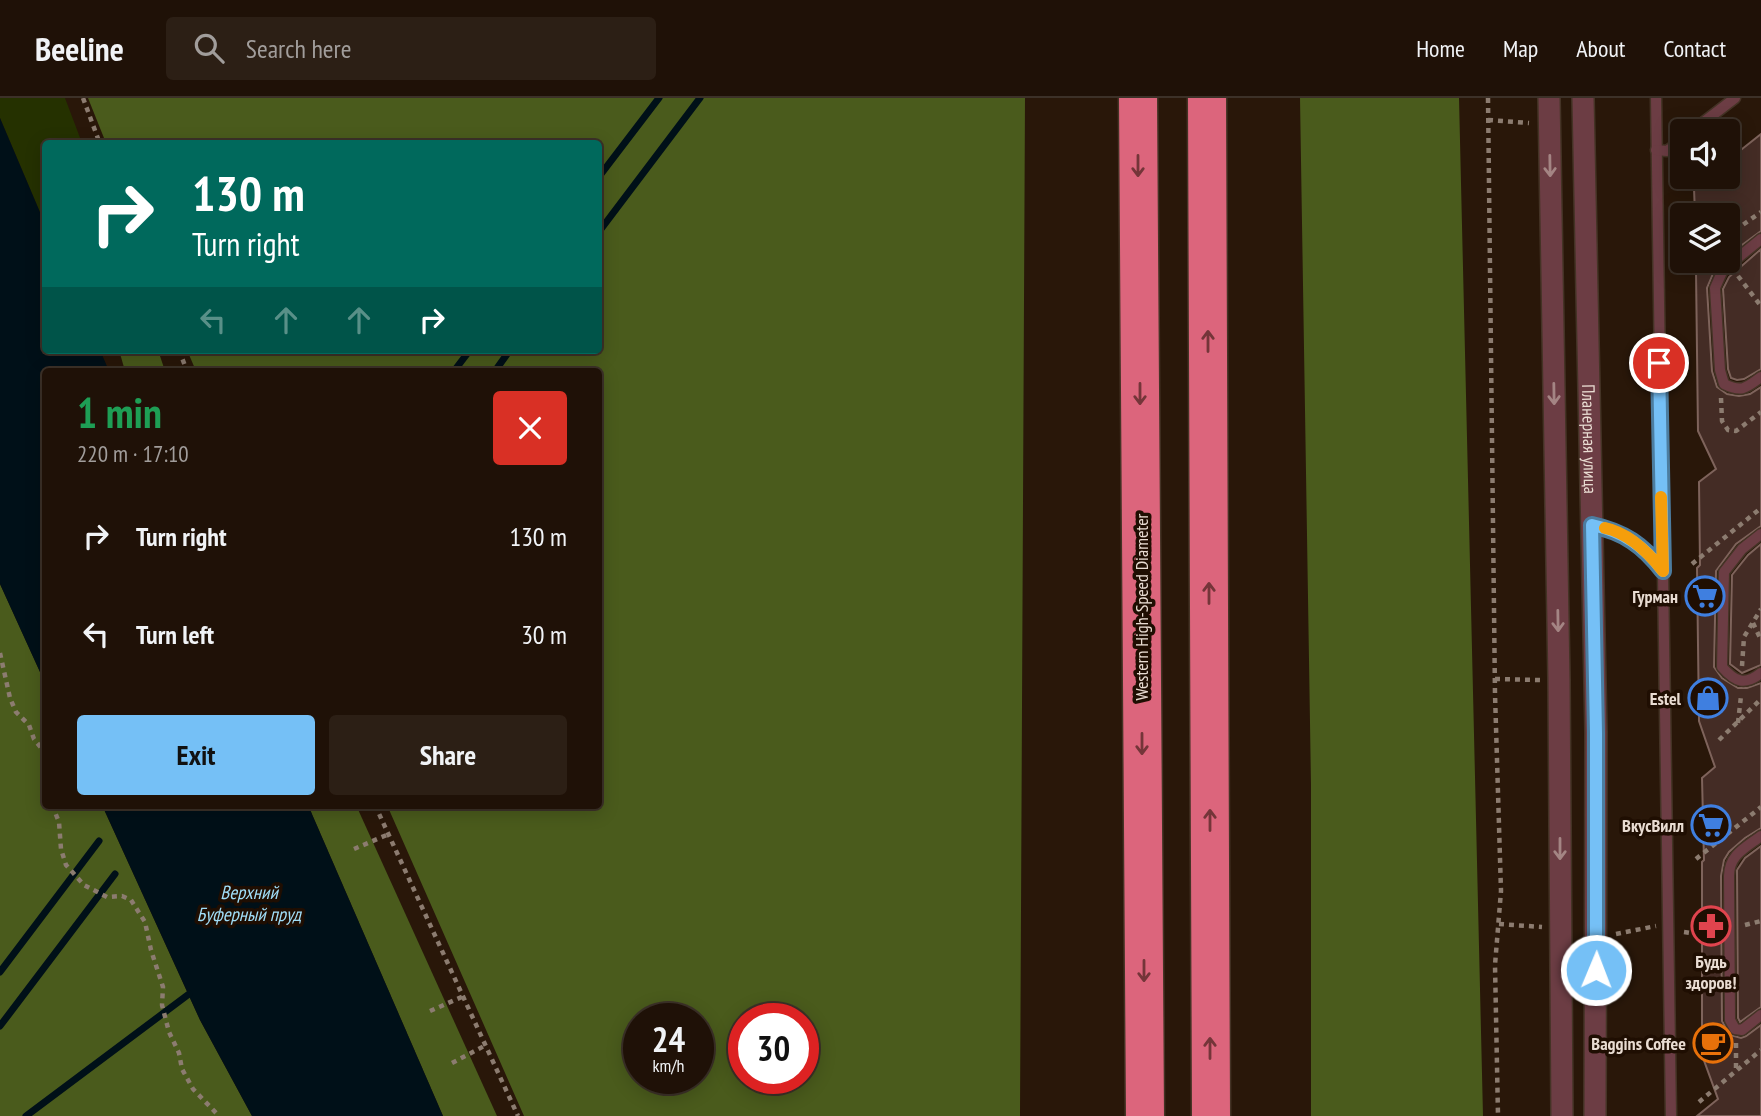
<!DOCTYPE html>
<html lang="en">
<head>
<meta charset="utf-8">
<style>
  body { margin:0; font-family:"PT Sans Narrow",sans-serif; background:#2c1f15; color:#f1f3f6; height:100vh; display:flex; flex-direction:column; font-size:26px; white-space:nowrap }
  * { box-sizing:border-box; margin:0 }
  p { font-size:23px; color:#a19d9b }
  .icon { flex:none; width:38px; height:38px; fill:none; stroke:currentColor; stroke-width:2; stroke-linecap:round; stroke-linejoin:round }
  .map { position:relative; flex:1; overflow:hidden }
  .panel { position:absolute; left:42px; top:270px; width:560px; height:441px; display:flex; flex-direction:column; background:#1f1107; border-radius:7px; box-shadow:0 4px 18px #0003,0 0 0 2px #3c3128 }
  .panel>* { flex:none }
  .banner { position:absolute; left:42px; top:42px; width:560px; height:214px; border-radius:7px; box-shadow:0 4px 18px #0003,0 0 0 2px #3c3128; background:#00695c; color:#fff; overflow:hidden }
  .buttons { position:absolute; left:1670px; top:21px; display:grid; gap:14px }
  .buttons a { display:grid; place-items:center; width:70px; height:70px; border-radius:7px; background:#1f1107; box-shadow:0 4px 18px #0003,0 0 0 2px #3c3128; font-size:35px }
  .speed { position:absolute; left:623px; top:905px; display:flex; gap:14px; font-size:35px; font-weight:700; text-align:center }
  .speed>* { display:grid; place-content:center; width:91px; height:91px; border-radius:50%; background:#1f1107; box-shadow:0 4px 18px #0003,0 0 0 2px #3c3128; line-height:1 }
  .speed small { font-size:18px; font-weight:400 }
  .speed .limit { border:10px solid #d22; background:#fff; color:#111 }
  .pin { position:absolute; display:grid; place-items:center; width:60px; height:60px; color:#fff; margin:-30px; border:4px solid #fff; border-radius:50%; box-shadow:0 2px 7px #0007 }
  .me { position:absolute; width:77px; margin:-38px; rotate:1deg; stroke-linejoin:round; filter:drop-shadow(0 0 5px #0008) }
  .turn { display:flex; align-items:center; gap:24px; height:147px; padding:0 35px; font-size:32px }
  .turn .icon { width:91px; height:91px; stroke-width:2.5 }
  .turn b { display:block; font-size:49px; line-height:60px }
  .lanes { display:flex; align-items:center; height:66px; padding:0 35px; background:#0003; justify-content:center; gap:35px; direction:ltr }
  .lanes .off { opacity:.35 }
  .round { display:grid; place-items:center; flex:none; width:74px; height:74px; border-radius:7px; background:#2c1f15 }
  .head { display:flex; align-items:center; justify-content:space-between; height:119px; padding:0 35px }
  h1 { font-size:42px; font-weight:700; line-height:52px; color:#1e9e55 }
  .cta { display:flex; gap:14px; margin-top:auto; padding:14px 35px }
  .cta a { flex:1; height:80px; border-radius:7px; background:#75c0f6; color:#111; font-size:28px; font-weight:700; line-height:80px; text-align:center }
  .cta a+a { background:#2c1f15; color:#f1f3f6 }
  ul { padding:0; list-style:none }
  li { display:flex; align-items:center; gap:21px; height:98px; padding:0 35px }
  li div { flex:1 }
  li b { display:block; font-size:26px }
  li em { font-style:normal }
  header { display:flex; align-items:center; gap:42px; box-sizing:border-box; height:98px; padding:0 35px; background:#1f1107; border-bottom:2px solid #3c3128 }
  header strong { font-size:33px }
  nav { display:flex; gap:38px; margin-inline-start:auto; font-size:24px }
  .search { width:490px; height:63px; background:#2c1f15; display:flex; align-items:center; gap:18px; box-sizing:border-box; padding:0 24px; border-radius:7px; color:#a19d9b; font-size:26px }
  .map>svg:first-child { display:block }
  .green { fill:#253100 }
  .forest { fill:#4a5b1c; fill-rule:evenodd }
  .water { fill:#001018 }
  .lines { fill:none; stroke-linecap:round; stroke-linejoin:round }
  .stream { stroke:#001018; stroke-width:7 }
  .building { fill:#442c25; stroke:#7e635b; stroke-width:2 }
  .lane-casing { stroke:#443325; stroke-width:13 }
  .street-casing { stroke:#443325; stroke-width:24 }
  .highway-casing { stroke:#443325; stroke-width:41 }
  .path { stroke:#8c7c70; stroke-width:4.5; stroke-dasharray:5 5; stroke-linecap:butt }
  .lane { stroke:#6c3d44; stroke-width:10 }
  .street { stroke:#6c3d44; stroke-width:21 }
  .highway { stroke:#dc657c; stroke-width:38 }
  .oneway { stroke:#743539 }
  .oneway2 { stroke:#a48584 }
  .route-casing { stroke:#4c7da0; stroke-width:18 }
  .route { stroke:#75c0f6; stroke-width:12 }
  .slow { stroke:#f59e0b; stroke-width:12 }
  .labels { text-anchor:middle; dominant-baseline:central; stroke-width:7; stroke-linejoin:round; paint-order:stroke }
  .street-label { font-size:18px; fill:#e9dcd2; stroke:#1f0e02 }
  .poi-label { font-size:18px; font-weight:bold; fill:#e9dcd2; stroke:#1f0e02; text-anchor:end }
  .water-label { font-size:19px; font-style:italic; fill:#a0ddf7; stroke:#1f0e02 }
</style>
</head>
<body>
<header>
<strong>Beeline</strong>
<div class="search"><svg class="icon" aria-label="search" viewBox="0 0 24 24"><circle cx="10" cy="10" r="6"/><path d="M15 15l6 6"/></svg>Search here</div>
<nav><a>Home</a><a>Map</a><a>About</a><a>Contact</a></nav>
</header>
<div class="map">
<svg width="1761" height="1018" viewBox="0 0 1761 1018">
  <rect width="100%" height="100%" fill="#291709"/>
  <polygon class="green" points="0,0 65,0 82,45 46,46 45,126 0,20"/>
  <g class="forest">
    <path d="M88 0H1025L1020 1018H524L387 707H598V273H196L187 252H598V46L106 45ZM639 920H698V980H639ZM744 920H803V980H744Z"/>
    <polygon points="1300,0 1459,0 1483,1018 1311,1018 1311,687"/>
    <polygon points="119,252 158,252 165,273 125,273"/>
    <polygon points="0,486 45,585 46,707 102,707 200,922 252,1018 0,1018"/>
    <polygon points="308,707 356,707 497,1018 443,1018"/>
  </g>
  <g class="water">
    <polygon points="0,20 45,126 46,252 100,252 109,273 46,273 45,585 0,486"/>
    <polygon points="102,707 308,707 443,1018 252,1018 200,922"/>
  </g>
  <g class="lines">
    <g class="stream">
      <polyline points="598,80 659,0"/>
      <polyline points="598,135 700,0"/>
      <polyline points="454,273 470,252"/>
      <polyline points="495,273 510,252"/>
      <polyline points="0,874 99,743"/>
      <polyline points="0,928 115,776"/>
      <polyline points="26,1018 189,896"/>
    </g>
  </g>
  <g class="building">
    <polygon points="1761,36 1761,133 1727,158 1727,117 1695,117 1694,90 1708,79 1727,79 1727,63"/>
    <polygon points="1761,151 1761,271 1744,281 1737,282 1731,280 1728,271 1723,191 1729,179"/>
    <polygon points="1709,163 1722,163 1715,171 1707,190 1712,273 1717,289 1727,296 1739,298 1750,296 1761,289 1761,428 1736,446 1716,473 1714,569 1722,580 1738,590 1747,590 1761,585 1761,730 1745,740 1729,754 1724,762 1721,778 1722,923 1730,937 1741,940 1746,938 1761,927 1761,1018 1697,1018 1718,1001 1702,957 1702,764 1704,762 1702,680 1715,669 1699,623 1697,470 1700,467 1699,384 1716,371 1698,333 1696,173"/>
    <polygon points="1761,446 1761,567 1742,575 1730,566 1732,477 1748,457"/>
    <polygon points="1761,748 1761,909 1740,924 1738,920 1737,772 1745,760"/>
  </g>
  <g class="lines">
    <g class="lane-casing">
      <g id="lane">
        <polyline points="1656,0 1671,1018"/>
        <polyline points="1692,33 1735,0"/>
        <polyline points="1656,52 1667,53 1682,42"/>
        <path d="M1761 141 1729 167 1722 174 1715 190 1720 272 1724 286C1742 295 1746 290 1761 279"/>
        <path d="M1592 427C1624 434 1642 447 1663 473"/>
        <path d="M1761 436 1742 451 1724 474 1722 569C1735 584 1745 588 1761 575"/>
        <path d="M1761 738C1745 750 1729 757 1729 778L1730 922 1735 931 1742 932 1761 917"/>
      </g>
    </g>
    <g class="street-casing">
      <g id="street">
        <polyline points="1549,0 1559,582 1562,1018"/>
        <path id="s1" d="M1583 0 1596 634 1595 1018"/>
      </g>
    </g>
    <g class="highway-casing">
      <g id="highway">
        <polyline points="1138,0 1145,1018"/>
        <polyline points="1207,0 1211,1018"/>
      </g>
    </g>
    <g class="path">
      <polyline points="83,0 100,46"/>
      <polyline points="1488,0 1495,596 1501,793 1495,867 1498,1018"/>
      <polyline points="1488,22 1529,25"/>
      <polyline points="1727,138 1761,114"/>
      <polyline points="1689,170 1698,163"/>
      <polyline points="1738,178 1761,208"/>
      <polyline points="179,252 187,273"/>
      <polyline points="1721,300 1722,323 1728,332 1736,333 1761,314"/>
      <polyline points="1692,466 1761,410"/>
      <polyline points="1753,525 1761,542"/>
      <polyline points="0,555 10,600 16,614 29,627 34,641 46,656"/>
      <polyline points="1742,568 1744,539 1761,511"/>
      <polyline points="1495,581 1540,582"/>
      <polyline points="1738,625 1741,598"/>
      <polyline points="1719,642 1761,601"/>
      <polyline points="52,707 59,724 61,751 66,767 84,787 107,799 122,798 131,802 145,824 151,852 163,889 162,907 169,934 179,955 182,971 193,991 219,1018"/>
      <polyline points="375,707 518,1018"/>
      <polyline points="354,751 389,736"/>
      <polyline points="1696,761 1761,709"/>
      <polyline points="1499,826 1542,829"/>
      <polyline points="1745,827 1761,823"/>
      <polyline points="1684,834 1697,836"/>
      <polyline points="1616,836 1656,828"/>
      <polyline points="430,913 464,898"/>
      <polyline points="1736,945 1736,972"/>
      <polyline points="452,965 486,947"/>
      <polyline points="1699,1004 1761,952"/>
    </g>
    <use href="#lane" class="lane"/>
    <use href="#street" class="street"/>
    <use href="#highway" class="highway"/>
  </g>
  <defs><path id="oneway-shaft" d="M-6 0H5M1.5-3L5.5 0L1.5 3" fill="none" stroke-width="1.6" stroke-linecap="round" stroke-linejoin="round" transform="scale(1.75)"/></defs>
  <g class="oneway">
    <use href="#oneway-shaft" transform="translate(1138 68) rotate(90)"/>
    <use href="#oneway-shaft" transform="translate(1208 243) rotate(-90)"/>
    <use href="#oneway-shaft" transform="translate(1140 296) rotate(90)"/>
    <use href="#oneway-shaft" transform="translate(1209 495) rotate(-90)"/>
    <use href="#oneway-shaft" transform="translate(1142 646) rotate(90)"/>
    <use href="#oneway-shaft" transform="translate(1210 722) rotate(-90)"/>
    <use href="#oneway-shaft" transform="translate(1144 873) rotate(90)"/>
    <use href="#oneway-shaft" transform="translate(1210 950) rotate(-90)"/>
  </g>
  <g class="oneway2">
    <use href="#oneway-shaft" transform="translate(1550 68) rotate(89)"/>
    <use href="#oneway-shaft" transform="translate(1554 296) rotate(89)"/>
    <use href="#oneway-shaft" transform="translate(1558 523) rotate(89)"/>
    <use href="#oneway-shaft" transform="translate(1560 751) rotate(90)"/>
  </g>
  <g class="lines">
    <g class="route-casing">
      <path id="route" d="M1596 872V635L1592 427C1624 434 1643 447 1663 473L1659 265"/>
    </g>
    <use href="#route" class="route"/>
    <path class="slow" d="M1605 430C1629 435 1648 454 1663 473L1661 399"/>
  </g>
  <defs>
    <g id="supermarket-ring" transform="scale(2.0125)"><circle r="9.5" fill="#1f0e02" stroke="#3f7fe0" stroke-width="1.5"/><path d="M-6-5.5h2.5l.6 2H6L4.5 2H-2.5L-4.4-4H-6ZM-1.5 3.2a1.3 1.3 0 1 0 .1 0ZM3 3.2a1.3 1.3 0 1 0 .1 0Z" fill="#3f7fe0"/></g>
    <g id="shop-ring" transform="scale(2.0125)"><circle r="9.5" fill="#1f0e02" stroke="#3f7fe0" stroke-width="1.5"/><path d="M-5-2.5h2.3a2.7 3.5 0 0 1 5.4 0H5L5.5 6h-11ZM-1.5-2.5h3a1.5 2.3 0 0 0-3 0Z" fill="#3f7fe0"/></g>
    <g id="pharmacy-ring" transform="scale(2.0125)"><circle r="9.5" fill="#1f0e02" stroke="#e0444e" stroke-width="1.5"/><path d="M-2-6h4v4h4v4h-4v4h-4v-4h-4v-4h4Z" fill="#e0444e"/></g>
    <g id="cafe-ring" transform="scale(2.0125)"><circle r="9.5" fill="#1f0e02" stroke="#e8710a" stroke-width="1.5"/><path d="M-5.5-4.5H6V0H3Q3 3.5 0 3.5H-2.5Q-5.5 3.5-5.5 0ZM3-3.2v2h1.7v-2ZM-6 4.5H4V6H-6Z" fill="#e8710a"/></g>
  </defs>
  <g fill-rule="evenodd">
    <use href="#supermarket-ring" x="1705" y="498"/>
    <use href="#shop-ring" x="1708" y="600"/>
    <use href="#supermarket-ring" x="1711" y="727"/>
    <use href="#pharmacy-ring" x="1711" y="828"/>
    <use href="#cafe-ring" x="1713" y="945"/>
  </g>
  <g class="labels">
    <g class="street-label">
      <text stroke="none"><textPath href="#s1" startOffset="341">Планерная улица</textPath></text>
      <text transform="translate(1141 509) rotate(-90)">Western High-Speed Diameter</text>
    </g>
    <g class="poi-label">
      <text x="1678" y="498">Гурман</text>
      <text x="1681" y="600">Estel</text>
      <text x="1684" y="727">ВкусВилл</text>
      <text x="1711" y="863" text-anchor="middle">Будь<tspan x="1711" dy="21">здоров!</tspan></text>
      <text x="1686" y="945">Baggins Coffee</text>
    </g>
    <g class="water-label">
      <text x="249" y="794">Верхний<tspan x="249" dy="22">Буферный пруд</tspan></text>
    </g>
  </g>
</svg>
<div class="buttons">
<a><svg class="icon" aria-label="sound" viewBox="0 0 24 24"><path d="M4 9h4l5-4v14l-5-4H4zM17 9q2 3 0 6"/></svg></a>
<a><svg class="icon" aria-label="layers" viewBox="0 0 24 24"><path d="M12 4l9 5-9 5-9-5zM3 14l9 5 9-5"/></svg></a>
</div>
<div class="speed"><div>24<small>km/h</small></div><div class="limit">30</div></div>
<div class="pin" style="left:1659px;top:265px;background:#d93025"><svg class="icon" aria-label="arrive" viewBox="0 0 24 24"><path d="M6 21V4h12l-3 4 3 4H6"/></svg></div>
<svg class="me" style="left:1596px;top:872px" viewBox="-20 -20 40 40"><circle r="17" fill="#75c0f6" stroke="#fff" stroke-width="3"/><path d="M0-11L8 9 0 5-8 9z" fill="#fff"/></svg>
<div class="banner">
<div class="turn"><svg class="icon" aria-label="right" viewBox="0 0 24 24"><path d="M7 20v-9h11M14 6l5 5-5 5"/></svg><div><b>130 m</b>Turn right</div></div>
<div class="lanes"><svg class="icon off" aria-label="left" viewBox="0 0 24 24"><path d="M17 20v-9H6M10 6l-5 5 5 5"/></svg><svg class="icon off" aria-label="ahead" viewBox="0 0 24 24"><path d="M12 20V5M6 11l6-6 6 6"/></svg><svg class="icon off" aria-label="ahead" viewBox="0 0 24 24"><path d="M12 20V5M6 11l6-6 6 6"/></svg><svg class="icon" aria-label="right" viewBox="0 0 24 24"><path d="M7 20v-9h11M14 6l5 5-5 5"/></svg></div>
</div>
<section class="panel">
<div class="head"><div><h1>1 min</h1><p>220 m · 17:10</p></div><a class="round" style="background:#d93025;color:#fff"><svg class="icon" aria-label="close" viewBox="0 0 24 24"><path d="M6 6l12 12M18 6L6 18"/></svg></a></div>
<ul>
<li><svg class="icon" aria-label="right" viewBox="0 0 24 24"><path d="M7 20v-9h11M14 6l5 5-5 5"/></svg><div><b>Turn right</b></div><em>130 m</em></li>
<li><svg class="icon" aria-label="left" viewBox="0 0 24 24"><path d="M17 20v-9H6M10 6l-5 5 5 5"/></svg><div><b>Turn left</b></div><em>30 m</em></li>
</ul>
<div class="cta"><a>Exit</a><a>Share</a></div>
</section>
</div>
</body>
</html>
